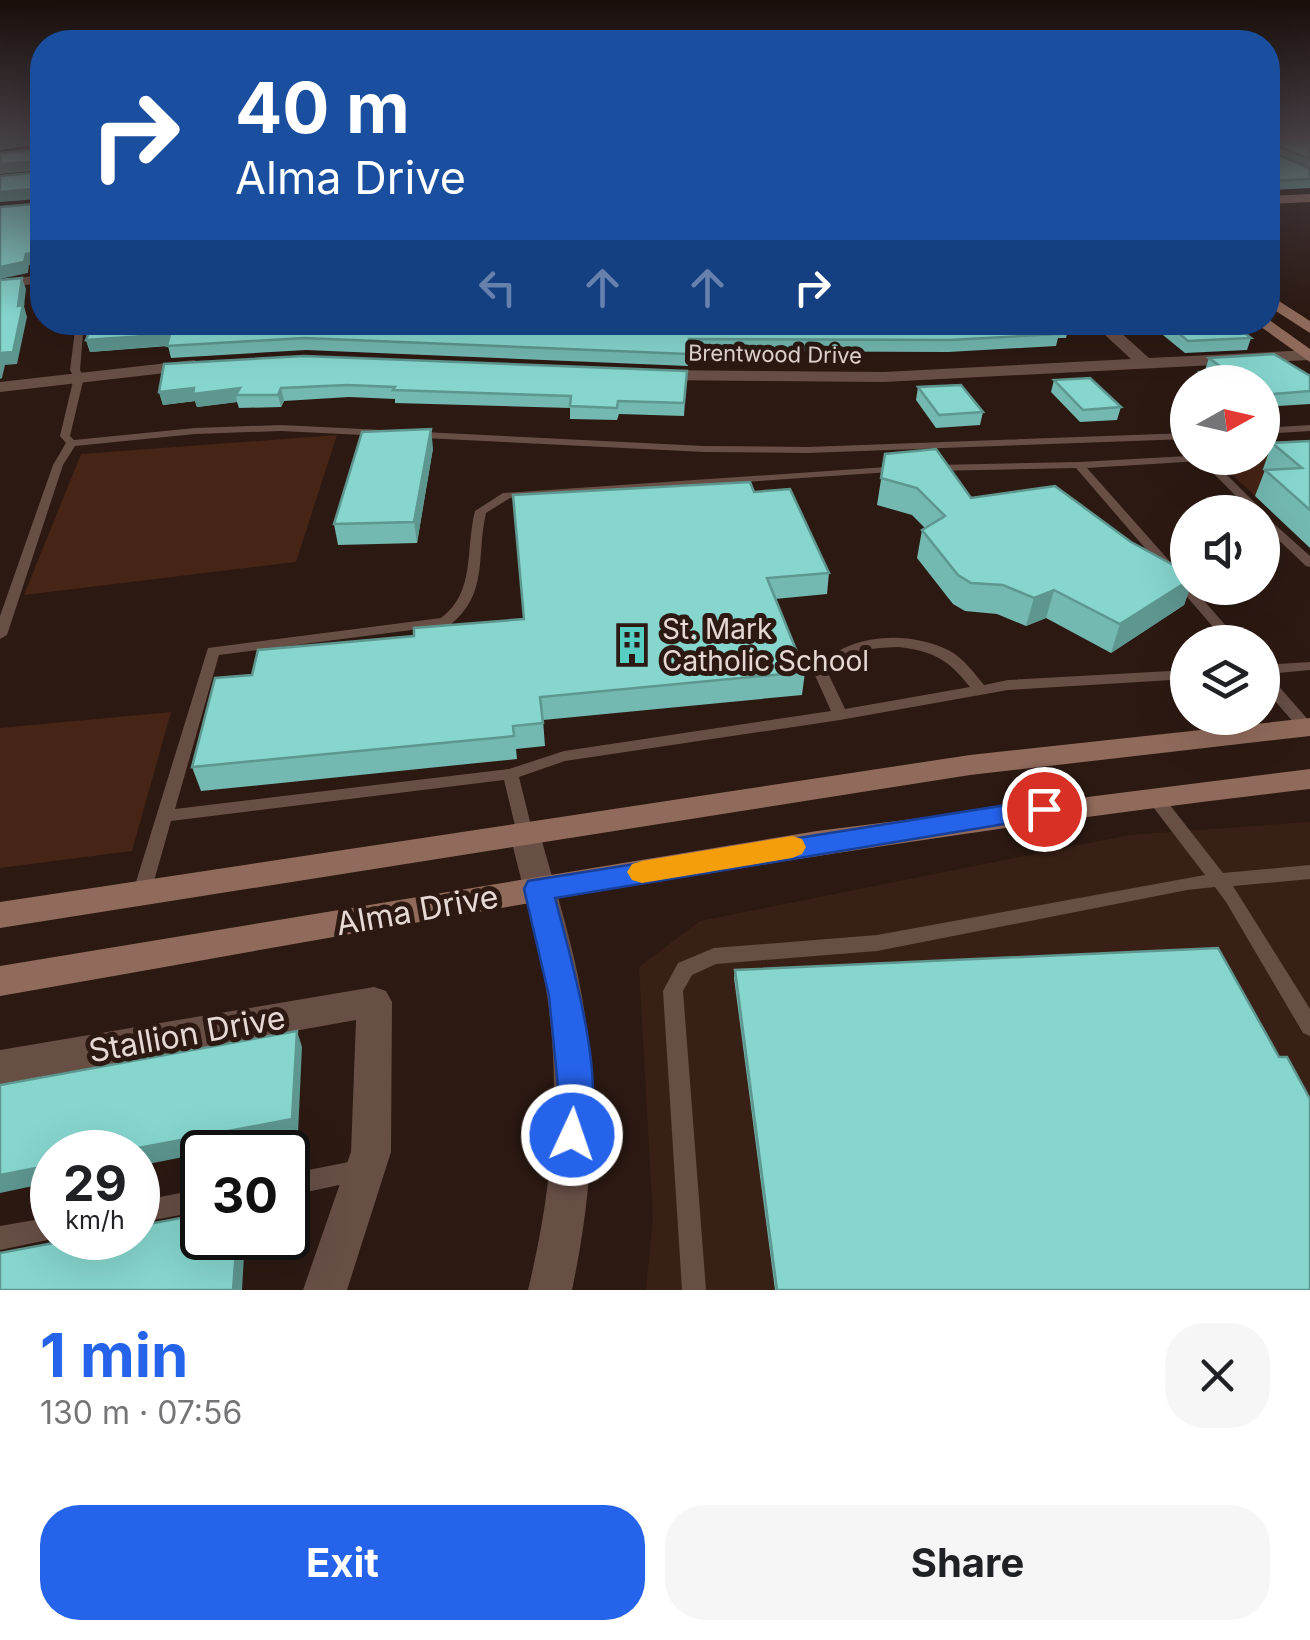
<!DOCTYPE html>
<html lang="en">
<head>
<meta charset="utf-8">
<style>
  body { margin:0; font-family:Inter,sans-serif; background:#f6f6f6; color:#202124; height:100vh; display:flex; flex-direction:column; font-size:38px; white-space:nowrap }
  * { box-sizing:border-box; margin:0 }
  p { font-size:32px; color:#757577 }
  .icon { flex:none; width:55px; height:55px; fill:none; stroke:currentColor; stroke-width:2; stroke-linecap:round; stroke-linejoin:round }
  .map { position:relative; height:1290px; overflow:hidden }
  .sheet { display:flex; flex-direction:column; background:#fff; flex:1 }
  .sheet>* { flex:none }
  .guide { position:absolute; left:30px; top:30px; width:1250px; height:305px; border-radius:40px; box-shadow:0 10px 40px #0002; background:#1a4fa0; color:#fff; overflow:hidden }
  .needle { width:65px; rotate:82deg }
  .controls { position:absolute; left:1170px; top:365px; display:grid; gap:20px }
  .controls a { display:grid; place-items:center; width:110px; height:110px; border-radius:50%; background:#fff; box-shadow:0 10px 40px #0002; font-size:50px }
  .speed { position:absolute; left:30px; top:1130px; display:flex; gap:20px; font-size:50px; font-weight:700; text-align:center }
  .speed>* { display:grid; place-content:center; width:130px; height:130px; border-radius:50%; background:#fff; box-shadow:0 10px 40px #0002; line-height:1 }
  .speed small { font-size:25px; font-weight:400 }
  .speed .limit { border:5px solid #111; border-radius:15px; background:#fff; color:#111 }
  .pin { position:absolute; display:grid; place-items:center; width:85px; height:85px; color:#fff; margin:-42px; border:5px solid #fff; border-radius:50%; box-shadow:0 2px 10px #0007 }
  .me { position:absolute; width:110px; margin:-55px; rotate:3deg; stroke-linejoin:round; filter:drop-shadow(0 0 8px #0008) }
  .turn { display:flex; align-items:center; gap:35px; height:210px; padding:0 40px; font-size:45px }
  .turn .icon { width:130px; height:130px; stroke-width:2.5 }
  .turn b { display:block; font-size:70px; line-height:85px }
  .lanes { display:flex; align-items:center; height:95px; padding:0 40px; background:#0003; justify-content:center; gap:50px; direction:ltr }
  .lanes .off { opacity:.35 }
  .round { display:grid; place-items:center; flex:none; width:105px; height:105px; border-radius:40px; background:#f6f6f6 }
  .summary { display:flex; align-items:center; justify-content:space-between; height:170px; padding:0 40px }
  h1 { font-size:60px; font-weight:700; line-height:75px; color:#2563eb }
  .button { display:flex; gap:20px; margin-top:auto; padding:20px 40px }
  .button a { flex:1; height:115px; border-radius:40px; background:#2563eb; color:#fff; font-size:40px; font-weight:700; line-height:115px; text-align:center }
  .button a+a { background:#f6f6f6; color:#202124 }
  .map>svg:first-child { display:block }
  .built { fill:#392016 }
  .green { fill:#462416 }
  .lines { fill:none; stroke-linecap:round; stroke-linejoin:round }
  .lane { fill:#674f46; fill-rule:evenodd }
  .street { fill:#674f46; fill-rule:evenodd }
  .secondary { fill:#906b5b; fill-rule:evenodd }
  .wall { fill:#73b8b1 }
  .shaded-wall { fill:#5e9690 }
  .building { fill:#86d6ce; stroke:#5e9690; stroke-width:2.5 }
  .route { fill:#2563eb; stroke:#184099; stroke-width:2.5 }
  .slow { fill:#f59e0b }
  .labels { text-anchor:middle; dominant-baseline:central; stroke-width:10; stroke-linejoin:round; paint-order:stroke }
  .far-street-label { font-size:22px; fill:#e6d9d3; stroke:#2c1912 }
  .poi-label { font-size:28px; fill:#e6d9d3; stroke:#2c1912; text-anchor:start }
  .near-street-label { font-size:32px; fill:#e6d9d3; stroke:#2c1912 }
</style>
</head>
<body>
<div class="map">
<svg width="1310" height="1290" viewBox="0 0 1310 1290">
  <rect width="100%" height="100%" fill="#2c1912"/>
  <polygon class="built" points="1310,822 1310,1290 646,1290 653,1218 639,967 700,921 1129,835"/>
  <g class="green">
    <polygon points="337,435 296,562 24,595 81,454"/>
    <polygon points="1310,451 1291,494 1255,496 1222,465 1228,458"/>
    <polygon points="171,712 132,851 0,868 0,728"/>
  </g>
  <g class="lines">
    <g class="lane">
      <polygon points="76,322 84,322 80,370 84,377 70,436 74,440 195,428 281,425 704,446 808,447 1188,433 1188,439 808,453 704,452 281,431 195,434 75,446 63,465 7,635 0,639 0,616 53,465 66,443 60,436 74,377 70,370"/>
      <polygon points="1310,425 1310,431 1262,434 1262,428"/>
      <polygon points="1310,440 1310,446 1262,448 1262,442"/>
      <polygon points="1188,456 1188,458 1210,458 1262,510 1263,514 1310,556 1310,567 1306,566 1262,524 1262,512 1252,512 1201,461 1087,468 1188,582 1188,588 1193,588 1240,642 1226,642 1076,468 933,471 928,468 933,465 1079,462"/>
      <path d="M901 466 906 469 905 471 510 498 486 513C476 556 489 594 450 625L219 655 175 809 509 769 564 751 831 711 814 673C842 633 908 629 950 651 964 659 974 673 984 685L1008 680 1188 670V679L1008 690 840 720 565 761 519 777 533 834 531 838 525 840 519 838 517 834 504 780 171 821 150 895 147 900 141 902 135 900 132 895 208 648 441 618C476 592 465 550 475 511L503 493ZM898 647C933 651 948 659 970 687L845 709 828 673C845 650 871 648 898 647Z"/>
      <polygon points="1310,662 1310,670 1268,674 1310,722 1310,732 1302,732 1262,686 1262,665"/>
      <polygon points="1153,789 1159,791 1223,873 1310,865 1310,879 1233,886 1310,1009 1310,1036 1303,1033 1226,902 1215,887 1187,890 877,951 716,964 692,975 683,991 706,1290 682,1290 663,991 678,963 714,948 877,935 1205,875 1147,799 1145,795 1147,791"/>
      <polygon points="359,1160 367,1163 370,1171 367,1179 288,1196 288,1174"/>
      <polygon points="202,1189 202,1211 138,1223 138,1201"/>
      <polygon points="52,1217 52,1238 57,1238 0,1250 0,1226"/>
    </g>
    <g class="street">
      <polygon points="42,202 42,210 0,214 0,206"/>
      <polygon points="42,275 42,283 0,288 0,280"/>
      <polygon points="1091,322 1109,322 1149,358 1310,350 1310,360 884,382 653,380 644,375 653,370 884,372 1131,359"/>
      <polygon points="194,360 203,365 200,369 0,392 0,382"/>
      <path d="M525 823 536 826 540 834C553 881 568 928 578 976 600 1080 594 1186 572 1290H528C553 1187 563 1081 544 977 535 928 521 882 510 834L514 826Z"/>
      <polygon points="374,987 386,991 392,1002 391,1152 347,1290 303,1290 351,1152 356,1020 0,1084 0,1050"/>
    </g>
    <g class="secondary">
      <polygon points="1310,194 1310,202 1268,204 1268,196"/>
      <polygon points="1268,294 1310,321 1310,333 1268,306"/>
      <polygon points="1268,319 1310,349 1310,362 1254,322 1268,322"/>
      <polygon points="1310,718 1310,736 970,775 0,928 0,902 970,755"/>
      <path d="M1310 769V789C870 839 436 919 0 996V966L817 831Z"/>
    </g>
  </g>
  <g class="wall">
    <polygon points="1268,134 1310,134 1310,188 1268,190"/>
    <polygon points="1147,322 1230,322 1251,338 1247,350 1185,353"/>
    <polygon points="1069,326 1066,338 1058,338 1056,346 948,352 689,351 688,366 306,350 171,358 168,346 90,352 86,340"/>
    <polygon points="1209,358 1310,376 1310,404 1262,407 1262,382 1196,382 1200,372 1207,371 1205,370"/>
    <polygon points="687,371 684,416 619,414 617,420 570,419 570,408 395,403 395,399 349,397 284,401 281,407 239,408 237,402 197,407 195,401 163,405 159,392"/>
    <polygon points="1054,380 1121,407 1117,420 1080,422 1051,392"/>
    <polygon points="918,387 983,412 980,425 936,428 916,400"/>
    <polygon points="1310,441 1310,548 1255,496 1265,470 1263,469 1272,443"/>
    <polygon points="433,448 417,543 338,545 334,524"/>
    <polygon points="885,454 971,498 1190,588 1184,605 1111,653 1046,618 1026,626 997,614 965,611 953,604 917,558 922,530 925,528 912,515 877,505"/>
    <polygon points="754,492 829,573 827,594 775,599 805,672 802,695 543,720 545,746 516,749 517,759 201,791 192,767 252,675 414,636 524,619"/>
    <polygon points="735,970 1279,1057 1310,1290 775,1290 734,978"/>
  </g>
  <g class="shaded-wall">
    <polygon points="39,136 42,144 0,150 0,141"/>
    <polygon points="39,161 42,170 0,174 0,164"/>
    <polygon points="42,184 42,194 37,194 38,199 0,202 0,192"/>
    <polygon points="35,204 38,214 38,264 29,265 28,273 0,279 0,267"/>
    <polygon points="22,278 26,289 24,306 27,317 17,364 5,365 2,378 0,379 0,355 18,306"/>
    <polygon points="170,334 173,345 90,352 86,340"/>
    <polygon points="194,388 240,388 236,395 237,402 197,407 195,401 163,405 159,392"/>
    <polygon points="281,388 284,401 281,407 278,395"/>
    <polygon points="431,429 433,448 417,543 414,522"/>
    <polygon points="1188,581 1188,588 1190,588 1184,605 1111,653 1120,624"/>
    <polygon points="1054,590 1046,618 1026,626 1034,598"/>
    <polygon points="297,1031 302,1047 298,1134 138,1166 138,1152 117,1152"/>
    <polygon points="52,1165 52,1182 0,1193 0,1175"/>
    <polygon points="237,1238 245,1238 242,1290 233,1290"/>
  </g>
  <g class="building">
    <polygon points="0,134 42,134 42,144 39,136 0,141"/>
    <polygon points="1268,134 1310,134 1310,159 1268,142 1269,151 1310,168 1310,179 1268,181"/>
    <polygon points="42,146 42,168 39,161 0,164 0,153 40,149"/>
    <polygon points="42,169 42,184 34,185 34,189 0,192 0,176 39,172"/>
    <polygon points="35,204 34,253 26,254 24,262 0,267 0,207"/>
    <polygon points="22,278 18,306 23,305 13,352 0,353 0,355 0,280"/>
    <polygon points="93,322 1065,322 1069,326 1051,327 1059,334 950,340 689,339 688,354 304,338 167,346 170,334 86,340"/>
    <polygon points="1165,322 1230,322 1251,338 1188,341"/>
    <polygon points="1274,354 1310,376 1310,391 1262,395 1262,382 1213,382 1200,372 1225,370 1209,358"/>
    <polygon points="304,356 687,371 684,403 618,401 617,408 570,406 571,396 393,390 395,387 347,385 281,388 278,395 236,395 240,388 193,394 194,388 159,392 164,364"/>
    <polygon points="1090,378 1121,407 1083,410 1054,380"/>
    <polygon points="961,385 983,412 939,415 918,387"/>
    <polygon points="431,429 414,522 334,524 362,432"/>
    <polygon points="1310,441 1310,510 1265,470 1302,468 1272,443"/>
    <polygon points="936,449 971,498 1055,486 1131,542 1188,573 1188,581 1120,624 1054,590 1034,598 1003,585 971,583 958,575 922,530 945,516 917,488 881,478 885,454"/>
    <polygon points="750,482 754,492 790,489 829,573 767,578 805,672 540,697 543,723 513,726 514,736 192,767 215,678 252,675 258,650 414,636 414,628 524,619 513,495"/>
    <polygon points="1218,948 1279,1057 1287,1057 1310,1099 1310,1290 777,1290 735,970"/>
    <polygon points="297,1031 292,1119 117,1152 52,1152 52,1165 0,1175 0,1085"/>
    <polygon points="202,1214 202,1238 237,1238 233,1290 0,1290 0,1253 80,1238 138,1238 138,1226"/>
  </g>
  <linearGradient id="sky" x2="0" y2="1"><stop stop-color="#180e0a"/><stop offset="0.43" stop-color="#453e44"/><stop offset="1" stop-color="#453e44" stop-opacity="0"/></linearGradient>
  <rect width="1310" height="315" fill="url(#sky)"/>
  <path class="route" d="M1044 799 1053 802 1057 809 1053 816 555 898C571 960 610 1087 585 1147L572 1152 559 1147 554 1135 559 1097 549 996 524 889 528 881Z"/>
  <polygon class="slow" points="792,836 802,839 806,847 802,854 792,858 642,883 632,880 627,872 632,864 642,861"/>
  <defs>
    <g id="building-bare" transform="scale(3)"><path d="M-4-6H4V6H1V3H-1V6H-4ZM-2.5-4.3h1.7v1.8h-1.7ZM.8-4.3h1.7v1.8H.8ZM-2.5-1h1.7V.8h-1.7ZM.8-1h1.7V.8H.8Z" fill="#56cec4" stroke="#2c1912" stroke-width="2.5" paint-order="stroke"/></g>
  </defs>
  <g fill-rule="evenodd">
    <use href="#building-bare" x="632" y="645"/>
  </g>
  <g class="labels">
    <g class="far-street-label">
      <text transform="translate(775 354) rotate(1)">Brentwood Drive</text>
    </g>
    <g class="poi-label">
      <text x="662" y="629">St. Mark<tspan x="662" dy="32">Catholic School</tspan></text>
    </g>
    <g class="near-street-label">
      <text transform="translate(417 910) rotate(-10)">Alma Drive</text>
      <text transform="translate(187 1034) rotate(-10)">Stallion Drive</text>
    </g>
  </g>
</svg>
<div class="controls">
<a><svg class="needle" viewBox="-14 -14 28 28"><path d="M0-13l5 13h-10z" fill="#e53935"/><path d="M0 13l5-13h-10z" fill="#757577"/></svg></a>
<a><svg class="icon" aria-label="sound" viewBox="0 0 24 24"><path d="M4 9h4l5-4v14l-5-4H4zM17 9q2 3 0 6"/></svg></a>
<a><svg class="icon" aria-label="layers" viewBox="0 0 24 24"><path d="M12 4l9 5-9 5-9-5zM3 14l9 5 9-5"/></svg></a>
</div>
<div class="speed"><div>29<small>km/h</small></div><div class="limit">30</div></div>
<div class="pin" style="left:1044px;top:809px;background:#d93025"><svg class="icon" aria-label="arrive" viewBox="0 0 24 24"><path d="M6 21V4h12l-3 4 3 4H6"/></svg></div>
<svg class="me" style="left:572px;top:1135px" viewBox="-20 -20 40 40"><circle r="17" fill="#2563eb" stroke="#fff" stroke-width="3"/><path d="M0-11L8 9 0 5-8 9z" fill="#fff"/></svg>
<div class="guide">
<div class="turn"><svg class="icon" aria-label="right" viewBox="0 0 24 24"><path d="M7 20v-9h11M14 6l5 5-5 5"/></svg><div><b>40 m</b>Alma Drive</div></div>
<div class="lanes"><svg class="icon off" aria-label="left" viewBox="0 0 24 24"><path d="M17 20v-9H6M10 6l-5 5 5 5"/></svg><svg class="icon off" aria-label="ahead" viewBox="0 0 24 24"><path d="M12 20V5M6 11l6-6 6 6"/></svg><svg class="icon off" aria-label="ahead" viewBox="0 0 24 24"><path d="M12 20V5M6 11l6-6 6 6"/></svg><svg class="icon" aria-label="right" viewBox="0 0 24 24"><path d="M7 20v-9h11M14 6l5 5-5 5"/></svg></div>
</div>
</div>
<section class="sheet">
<div class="summary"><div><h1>1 min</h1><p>130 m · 07:56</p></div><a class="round"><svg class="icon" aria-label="close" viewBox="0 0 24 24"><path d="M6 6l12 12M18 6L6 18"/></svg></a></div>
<div class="button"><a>Exit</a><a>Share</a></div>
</section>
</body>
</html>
